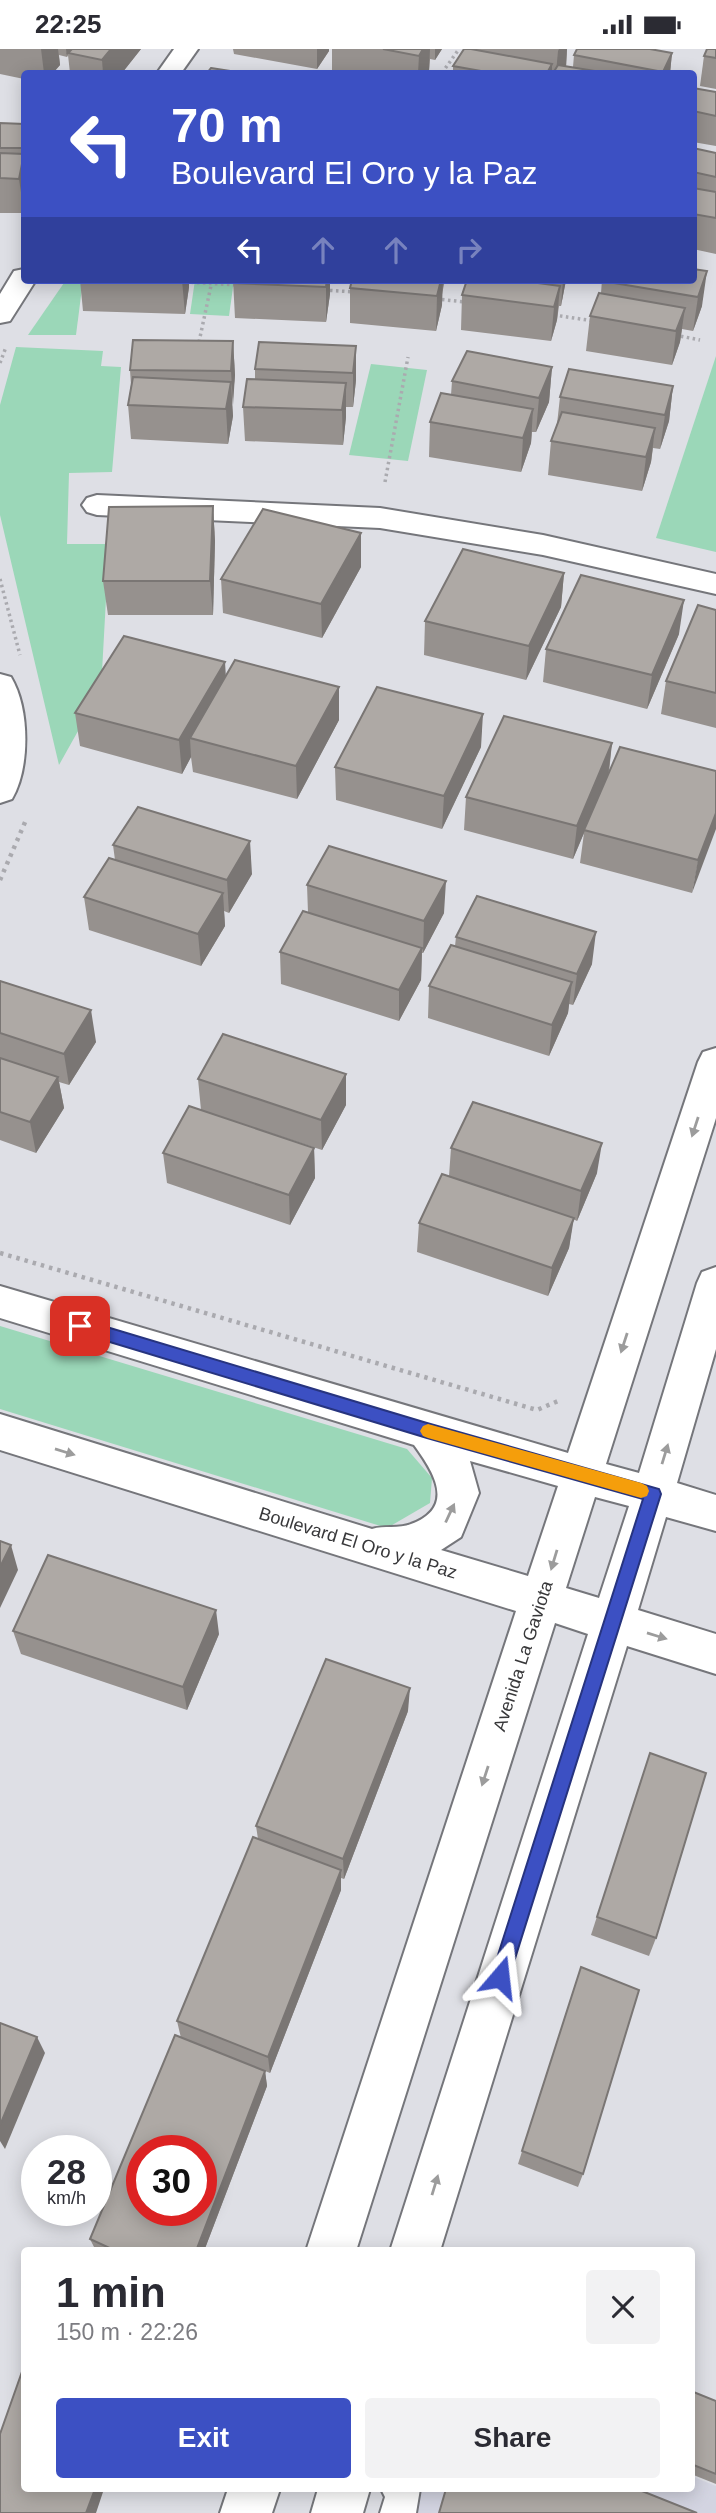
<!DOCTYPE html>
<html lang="en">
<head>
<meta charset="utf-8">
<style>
  body { margin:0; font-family:Arial,sans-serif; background:#f2f2f3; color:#2b2b33; height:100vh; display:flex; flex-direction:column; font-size:26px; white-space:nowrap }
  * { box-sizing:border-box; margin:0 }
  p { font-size:23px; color:#7c7c81 }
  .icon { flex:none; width:38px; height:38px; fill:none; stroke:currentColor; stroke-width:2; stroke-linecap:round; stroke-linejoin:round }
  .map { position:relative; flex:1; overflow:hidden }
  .side { position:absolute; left:21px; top:2198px; width:674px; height:245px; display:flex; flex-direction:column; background:#fff; border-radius:7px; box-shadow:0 4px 18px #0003 }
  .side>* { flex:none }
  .hud { position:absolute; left:21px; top:21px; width:676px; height:214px; border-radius:7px; box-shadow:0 4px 18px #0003; background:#3c50c3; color:#fff; overflow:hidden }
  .speed { position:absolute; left:21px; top:2086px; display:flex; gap:14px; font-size:35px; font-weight:700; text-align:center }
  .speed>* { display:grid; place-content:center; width:91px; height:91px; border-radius:50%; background:#fff; box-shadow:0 4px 18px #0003; line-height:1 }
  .speed small { font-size:18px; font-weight:400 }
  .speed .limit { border:10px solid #d22; background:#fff; color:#111 }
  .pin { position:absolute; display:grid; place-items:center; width:60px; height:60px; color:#fff; margin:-30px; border-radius:14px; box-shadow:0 4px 10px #0006 }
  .me { position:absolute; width:77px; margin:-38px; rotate:17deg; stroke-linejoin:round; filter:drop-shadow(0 0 5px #0008) }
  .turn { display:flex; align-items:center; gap:24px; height:147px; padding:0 35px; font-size:32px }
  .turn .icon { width:91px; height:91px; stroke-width:2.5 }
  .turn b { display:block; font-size:49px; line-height:60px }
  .lanes { display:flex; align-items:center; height:66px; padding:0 35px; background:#0003; justify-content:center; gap:35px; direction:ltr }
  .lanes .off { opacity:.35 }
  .round { display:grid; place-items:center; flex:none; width:74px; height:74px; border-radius:7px; background:#f2f2f3 }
  .headline { display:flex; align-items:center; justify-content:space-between; height:119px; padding:0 35px }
  h1 { font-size:42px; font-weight:800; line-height:52px }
  .primary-button { display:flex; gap:14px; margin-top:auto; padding:14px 35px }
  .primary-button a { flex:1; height:80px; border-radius:7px; background:#3c50c3; color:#fff; font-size:28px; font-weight:800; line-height:80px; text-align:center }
  .primary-button a+a { background:#f2f2f3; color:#2b2b33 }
  .status { display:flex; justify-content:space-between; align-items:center; height:49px; padding:0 35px; background:#fff; direction:ltr }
  .status svg { height:19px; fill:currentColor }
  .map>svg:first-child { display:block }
  .built { fill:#d3d4e1 }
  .green { fill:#9bd7b8 }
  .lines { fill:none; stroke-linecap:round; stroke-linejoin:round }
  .lane-casing { stroke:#75767b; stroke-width:4 }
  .street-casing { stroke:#75767b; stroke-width:4 }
  .path-far1 { stroke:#aaaaaf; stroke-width:3.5; stroke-dasharray:2.5 3.5; stroke-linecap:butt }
  .path { stroke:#aaaaaf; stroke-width:4.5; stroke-dasharray:3.5 5; stroke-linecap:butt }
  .lane { fill:#fff; fill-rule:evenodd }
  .street { fill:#fff; fill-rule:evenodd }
  .wall { fill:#96918e }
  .shaded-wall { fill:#7a7674 }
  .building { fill:#aea9a5; stroke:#7a7674; stroke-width:2; fill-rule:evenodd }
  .oneway { fill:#9c9c9c }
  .route { fill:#3c50c3; stroke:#27347f; stroke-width:2 }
  .slow { fill:#f59e0b }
  .labels { text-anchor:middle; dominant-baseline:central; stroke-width:5; stroke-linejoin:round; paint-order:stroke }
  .street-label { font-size:18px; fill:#38383a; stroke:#fff }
</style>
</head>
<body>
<div class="status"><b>22:25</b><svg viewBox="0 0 49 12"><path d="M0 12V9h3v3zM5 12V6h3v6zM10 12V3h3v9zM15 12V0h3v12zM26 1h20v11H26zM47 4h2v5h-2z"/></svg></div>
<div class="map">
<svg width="716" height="2464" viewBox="0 0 716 2464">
  <rect width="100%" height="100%" fill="#dedfe5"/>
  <polygon class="built" points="691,2427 716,2437 716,2464 398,2464 405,2440 691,2440"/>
  <g class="green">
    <polygon points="66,231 83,231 76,286 28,286"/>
    <polygon points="195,231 234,231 229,267 190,265"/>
    <polygon points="16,298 103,302 101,317 121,318 112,423 69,424 67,495 109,495 101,641 59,716 0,466 0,356"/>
    <polygon points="716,307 716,503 656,489"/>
    <polygon points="371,315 427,321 408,412 349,406"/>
    <polygon points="0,1277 407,1400 432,1429 430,1454 387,1479 0,1360"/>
  </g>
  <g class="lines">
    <g class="lane-casing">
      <polygon id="lane" points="381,2440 420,2440 416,2464 380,2464 385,2448"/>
    </g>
    <g class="street-casing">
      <g id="street">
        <polygon points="174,0 198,0 181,24 157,24"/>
        <polygon points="24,220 24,231 36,231 10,272 0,274 0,245 14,222"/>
        <polygon points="97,446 380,459 543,486 716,525 716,545 543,506 380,479 97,466 87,463 82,456 87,449"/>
        <path d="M0 625 11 628C30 660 30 719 12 750L0 754Z"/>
        <path d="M716 999V1069L606 1415 639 1424 697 1234 702 1223 716 1218V1300L677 1434 716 1446V1482L666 1468 638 1561 716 1585V1625L627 1597 440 2202H390L588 1585 555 1574 356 2202H306L516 1562 0 1401V1365L372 1480C384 1476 399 1480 411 1475 457 1458 433 1422 414 1396L0 1269V1237L568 1404 698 1013 703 1003ZM470 1412 558 1437 528 1527 441 1501 461 1488 479 1444ZM595 1448 629 1457 599 1549 566 1539Z"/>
        <polygon points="228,2440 280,2440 272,2464 220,2464"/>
        <polygon points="318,2440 370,2440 363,2464 311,2464"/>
      </g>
    </g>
    <g class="path-far1">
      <polyline points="442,24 459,0"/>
      <polyline points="185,233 239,236"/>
      <polyline points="324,241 354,243"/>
      <polyline points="436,250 466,253"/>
      <polyline points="554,266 594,272"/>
      <polyline points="675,286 700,291"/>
      <polyline points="199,293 212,232"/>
      <polyline points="0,314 6,298"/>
      <polyline points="385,433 408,308"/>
      <polyline points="0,530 20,606"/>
    </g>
    <g class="path">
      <polyline points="0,831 26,771"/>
      <polyline points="0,1204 537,1361 558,1352"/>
    </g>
    <use href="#lane" class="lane"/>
    <use href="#street" class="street"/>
  </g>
  <g class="wall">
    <polygon points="0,0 141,0 122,24 70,24 68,6 67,8 59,6 60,16 53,24 24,24 24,30 0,25"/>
    <polygon points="233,0 329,0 329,2 317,20 234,5"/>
    <polygon points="332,0 442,0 435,11 430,10 429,22 428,24 332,24"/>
    <polygon points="464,0 567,0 566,17 573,18 574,6 672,4 670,24 453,24 453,17"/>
    <polygon points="716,0 716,40 700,37 704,7"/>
    <polygon points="693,39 716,43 716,97 693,93"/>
    <polygon points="0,74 24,75 24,164 0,164"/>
    <polygon points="693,99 716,104 716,205 693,200"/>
    <polygon points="80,231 189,231 189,238 185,265 83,262"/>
    <polygon points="233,231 335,231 335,234 330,234 330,245 326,273 235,269"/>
    <polygon points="350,231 445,231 442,245 442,256 436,282 350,274"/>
    <polygon points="467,231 566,231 561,257 559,257 557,271 551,292 461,281 462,246"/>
    <polygon points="602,231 693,231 702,257 693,282 682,280 680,293 672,316 586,302 590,267 601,244"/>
    <polygon points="233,292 235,326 232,356 233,367 228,395 131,390 128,356 131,336 130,321"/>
    <polygon points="356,297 356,331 353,358 346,358 346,368 343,396 245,392 243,358 255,330 255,320"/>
    <polygon points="552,318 549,353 536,383 532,383 531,394 521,423 429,408 430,373 451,346 452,332"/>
    <polygon points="673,337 669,372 660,400 653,399 651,413 642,442 548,426 551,392 557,375 560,348"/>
    <polygon points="213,457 215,492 213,566 108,566 103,532"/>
    <polygon points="361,518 322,589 223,564 221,530"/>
    <polygon points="564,524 561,558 526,631 424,606 425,572"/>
    <polygon points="716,561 716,679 661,665 666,632"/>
    <polygon points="679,585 647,660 543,633 546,600"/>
    <polygon points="226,628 339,638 339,671 297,750 193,723 191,708 182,725 80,697 75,664"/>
    <polygon points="612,694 609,724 716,722 692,844 580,814 584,784 573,810 464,781 466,748"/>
    <polygon points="481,698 442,780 336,751 335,718"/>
    <polygon points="113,796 252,825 229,864 224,862 225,877 201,917 89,881 84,848 115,811"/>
    <polygon points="307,836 444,864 423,904 422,904 421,931 399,972 281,935 280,903 308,864"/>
    <polygon points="456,888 592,915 573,956 569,955 568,964 549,1007 428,969 429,937 455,897"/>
    <polygon points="0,932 96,993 69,1036 59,1033 64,1059 36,1104 0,1091"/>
    <polygon points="198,1030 346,1056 322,1101 234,1072 314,1099 315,1129 290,1176 167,1134 163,1104 201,1061"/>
    <polygon points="451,1099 597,1124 577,1172 573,1170 569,1199 548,1247 417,1203 419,1174 449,1127"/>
    <polygon points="13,1582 219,1585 187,1661 21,1605"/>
    <polygon points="408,1662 344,1830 341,1829 341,1841 270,2024 265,2022 267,2037 204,2202 96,2202 90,2190 181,1989 177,1972 258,1790 256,1777"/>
    <polygon points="650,1704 656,1889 649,1907 591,1886"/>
    <polygon points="581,1918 583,2125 578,2138 518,2115"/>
    <polygon points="691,2342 716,2352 716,2435 691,2425"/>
  </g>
  <g class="shaded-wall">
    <polygon points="41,0 58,0 60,16 53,24 44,24"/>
    <polygon points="66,0 73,0 68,4 67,8"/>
    <polygon points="111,0 141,0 122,24 103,24 102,11"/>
    <polygon points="317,0 329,0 329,2 317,20"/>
    <polygon points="423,0 430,0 429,22 428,24 418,24 419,7"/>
    <polygon points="435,0 442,0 435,11"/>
    <polygon points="559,0 567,0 566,18 556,24 558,2"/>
    <polygon points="672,4 670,24 663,24 663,23"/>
    <polygon points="552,15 552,24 547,24"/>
    <polygon points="24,107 24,164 19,130"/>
    <polygon points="707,222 702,257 693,282 698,248"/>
    <polygon points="182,231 189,231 189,238 185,265"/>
    <polygon points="327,231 330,231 330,245 326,273 326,238"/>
    <polygon points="441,231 443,231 442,256 436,282 437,247"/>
    <polygon points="563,231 566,231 561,257"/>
    <polygon points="560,237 557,271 551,292 554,258"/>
    <polygon points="685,259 680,293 672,316 676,282"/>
    <polygon points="233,292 235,326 233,356 231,322"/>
    <polygon points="356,297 356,331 353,358 353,324"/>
    <polygon points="552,318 549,353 536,383 539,349"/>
    <polygon points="231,333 233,367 228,395 226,360"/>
    <polygon points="346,334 346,368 343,396 342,361"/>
    <polygon points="673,337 669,372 660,400 665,366"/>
    <polygon points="533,360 531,394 521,423 523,389"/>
    <polygon points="655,379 651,413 642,442 646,408"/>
    <polygon points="213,457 215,492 213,566 210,532"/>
    <polygon points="361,484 361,518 322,589 321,555"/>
    <polygon points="564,524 561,558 526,631 529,597"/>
    <polygon points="684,551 679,585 647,660 652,626"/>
    <polygon points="225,613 227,646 190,689 191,708 182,725 179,691"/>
    <polygon points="339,638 339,671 297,750 296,717"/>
    <polygon points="483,665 481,698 442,780 444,747"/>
    <polygon points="612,694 608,727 573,810 577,777"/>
    <polygon points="716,764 716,780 692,844 698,811"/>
    <polygon points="250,792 252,825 229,864 227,831"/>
    <polygon points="446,832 444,864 423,904 424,872"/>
    <polygon points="223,844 225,877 201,917 198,885"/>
    <polygon points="596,883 592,915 573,956 577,925"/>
    <polygon points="422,899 421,931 399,972 399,941"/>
    <polygon points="572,933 568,964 549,1007 552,976"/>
    <polygon points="91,961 96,993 69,1036 64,1005"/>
    <polygon points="346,1025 346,1056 322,1101 321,1071"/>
    <polygon points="58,1028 64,1059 36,1104 30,1073"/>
    <polygon points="602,1094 597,1124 577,1172 581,1142"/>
    <polygon points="314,1099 315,1129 290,1176 289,1146"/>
    <polygon points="574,1169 569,1199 548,1247 552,1219"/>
    <polygon points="11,1496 18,1521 0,1559 0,1518"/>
    <polygon points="216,1561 219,1585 187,1661 183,1638"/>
    <polygon points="410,1639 408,1662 344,1830 343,1810"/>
    <polygon points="341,1821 341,1841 270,2024 268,2008"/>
    <polygon points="37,1988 45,2004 5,2100 0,2092 0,2076"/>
    <polygon points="265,2022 267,2037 204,2202 196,2202"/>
    <polygon points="95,2440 104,2440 96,2464 86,2464"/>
  </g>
  <g class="building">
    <polygon points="72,0 111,0 102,11 68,4"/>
    <polygon points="383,0 423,0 419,7"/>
    <polygon points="464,0 471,0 552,15 547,24 492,24 453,17"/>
    <polygon points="577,0 650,0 672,4 663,23 574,6"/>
    <polygon points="707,0 716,0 716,9 704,7"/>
    <polygon points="558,16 607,24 553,24"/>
    <polygon points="211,19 243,24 207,24"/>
    <polygon points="693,39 716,43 716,67 693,62"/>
    <polygon points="0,74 24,75 24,99 0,99"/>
    <polygon points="693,99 716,104 716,128 693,123"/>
    <polygon points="0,104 24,105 19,130 0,129"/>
    <polygon points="693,139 716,143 716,169 693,165"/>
    <polygon points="693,220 707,222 698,248 602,232 693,231"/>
    <polygon points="233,231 327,231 326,238 233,234"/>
    <polygon points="352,231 441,231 437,247 350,239"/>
    <polygon points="467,231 516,231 560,237 554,258 462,246"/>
    <polygon points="599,244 685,259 676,282 590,267"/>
    <polygon points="133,291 233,292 231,322 130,321"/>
    <polygon points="259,293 356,297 353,324 255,320"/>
    <polygon points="467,302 552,318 539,349 452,332"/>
    <polygon points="569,320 673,337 665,366 560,348"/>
    <polygon points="133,328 231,333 226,360 128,356"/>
    <polygon points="247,330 346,334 342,361 243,358"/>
    <polygon points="441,344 533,360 523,389 430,373"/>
    <polygon points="562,363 655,379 646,408 551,392"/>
    <polygon points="213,457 210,532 103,532 109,458"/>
    <polygon points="263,460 361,484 321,555 221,530"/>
    <polygon points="463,500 564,524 529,597 425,572"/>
    <polygon points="581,526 684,551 652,626 546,600"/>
    <polygon points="698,556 716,561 716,644 666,632"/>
    <polygon points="124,587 225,613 179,691 75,664"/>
    <polygon points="235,611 339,638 296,717 190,689"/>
    <polygon points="377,638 483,665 444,747 335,718"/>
    <polygon points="504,667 612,694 577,777 466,748"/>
    <polygon points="620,698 716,722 716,764 698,811 584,781"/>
    <polygon points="138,758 250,792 227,831 113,796"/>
    <polygon points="329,797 446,832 424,872 307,836"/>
    <polygon points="109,809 223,844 198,885 84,848"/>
    <polygon points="477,847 596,883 577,925 456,888"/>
    <polygon points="303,862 422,899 399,941 280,903"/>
    <polygon points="451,896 572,933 552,976 429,937"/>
    <polygon points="0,932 91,961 64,1005 0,984"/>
    <polygon points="223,985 346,1025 321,1071 198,1030"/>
    <polygon points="0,1009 58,1028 30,1073 0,1063"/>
    <polygon points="473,1053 602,1094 581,1142 451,1099"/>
    <polygon points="189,1057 314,1099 289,1146 163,1104"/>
    <polygon points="442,1125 574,1169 552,1219 419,1174"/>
    <polygon points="0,1492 11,1496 0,1518"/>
    <polygon points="48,1506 216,1561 183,1638 13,1582"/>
    <polygon points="326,1610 410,1639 343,1810 256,1777"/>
    <polygon points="650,1704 706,1724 656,1889 597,1868"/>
    <polygon points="253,1788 341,1821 268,2008 177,1972"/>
    <polygon points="581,1918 639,1941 583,2125 522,2102"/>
    <polygon points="0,1974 37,1988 0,2076"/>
    <path d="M175 1986 265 2022 196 2202H116L90 2190ZM142 2102H201V2161H142Z"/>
    <polygon points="24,2317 24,2440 95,2440 86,2464 0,2464 0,2385"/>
    <polygon points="691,2342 716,2352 716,2425 691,2415"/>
    <polygon points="446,2440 637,2440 697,2464 439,2464"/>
  </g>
  <defs><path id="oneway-solid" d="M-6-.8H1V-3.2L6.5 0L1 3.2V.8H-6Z" transform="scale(1.75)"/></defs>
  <g class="oneway">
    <use href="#oneway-solid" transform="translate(695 1078) rotate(108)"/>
    <use href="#oneway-solid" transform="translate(624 1294) rotate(108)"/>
    <use href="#oneway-solid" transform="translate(65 1403) rotate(17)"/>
    <use href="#oneway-solid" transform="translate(665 1405) rotate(-73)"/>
    <use href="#oneway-solid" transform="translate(450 1464) rotate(-65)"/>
    <use href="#oneway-solid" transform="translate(554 1511) rotate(107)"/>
    <use href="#oneway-solid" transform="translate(657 1587) rotate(17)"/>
    <use href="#oneway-solid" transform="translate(485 1727) rotate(108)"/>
    <use href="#oneway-solid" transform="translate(435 2136) rotate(-73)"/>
  </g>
  <polygon class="route" points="80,1270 427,1374 659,1440 661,1445 507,1935 500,1938 494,1935 491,1928 643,1450 427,1389 80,1284 74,1282 72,1277 74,1272"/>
  <polygon class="slow" points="428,1375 641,1434 647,1437 649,1442 647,1447 641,1449 428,1389 423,1387 420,1382 423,1377"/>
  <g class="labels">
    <g class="street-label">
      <text transform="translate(358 1494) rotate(17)">Boulevard El Oro y la Paz</text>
      <text transform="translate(523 1607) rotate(-72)">Avenida La Gaviota</text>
    </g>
  </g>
</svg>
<div class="speed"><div>28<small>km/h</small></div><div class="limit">30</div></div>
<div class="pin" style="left:80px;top:1277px;background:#d93025"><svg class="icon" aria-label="arrive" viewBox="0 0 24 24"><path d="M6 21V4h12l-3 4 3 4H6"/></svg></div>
<svg class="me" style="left:500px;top:1928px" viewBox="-20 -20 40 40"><path d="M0-17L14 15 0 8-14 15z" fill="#3c50c3" stroke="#fff" stroke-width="4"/></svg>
<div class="hud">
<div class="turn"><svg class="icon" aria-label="left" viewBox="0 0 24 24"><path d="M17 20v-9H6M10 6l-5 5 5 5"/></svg><div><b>70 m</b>Boulevard El Oro y la Paz</div></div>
<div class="lanes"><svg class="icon" aria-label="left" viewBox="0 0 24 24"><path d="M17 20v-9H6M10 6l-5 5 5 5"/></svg><svg class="icon off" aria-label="ahead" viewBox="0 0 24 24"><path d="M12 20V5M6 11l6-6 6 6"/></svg><svg class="icon off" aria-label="ahead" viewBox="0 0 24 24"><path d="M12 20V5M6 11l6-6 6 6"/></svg><svg class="icon off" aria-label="right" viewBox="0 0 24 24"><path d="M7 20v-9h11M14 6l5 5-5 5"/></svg></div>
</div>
<section class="side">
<div class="headline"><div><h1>1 min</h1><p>150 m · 22:26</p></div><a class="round"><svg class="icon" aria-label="close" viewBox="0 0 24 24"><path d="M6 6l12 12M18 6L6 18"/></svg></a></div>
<div class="primary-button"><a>Exit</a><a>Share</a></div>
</section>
</div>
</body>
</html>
